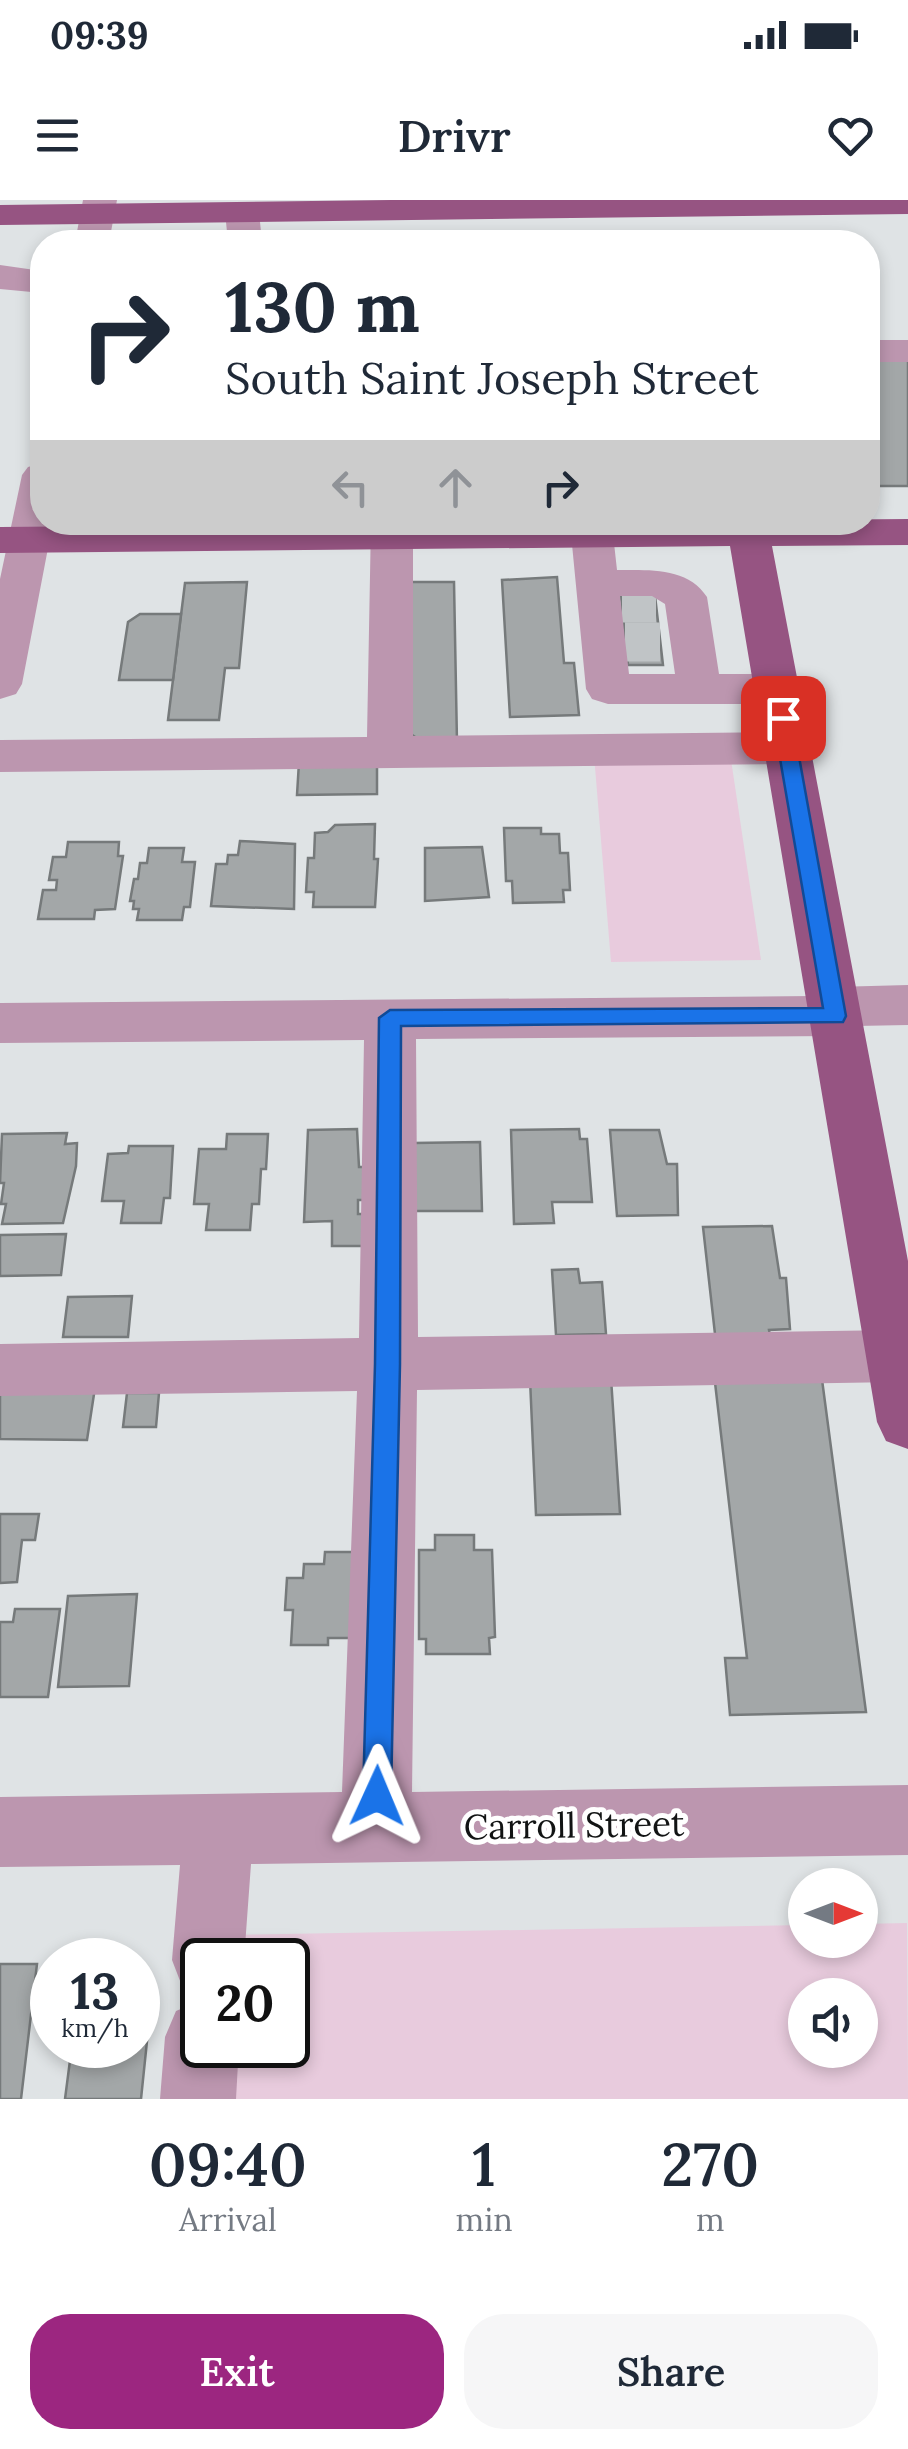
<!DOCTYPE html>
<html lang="en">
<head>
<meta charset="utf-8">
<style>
  body { margin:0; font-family:Lora,serif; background:#f6f6f7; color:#1f2937; height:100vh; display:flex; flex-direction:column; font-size:38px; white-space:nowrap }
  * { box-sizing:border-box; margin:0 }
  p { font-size:32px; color:#747a83 }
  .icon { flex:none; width:55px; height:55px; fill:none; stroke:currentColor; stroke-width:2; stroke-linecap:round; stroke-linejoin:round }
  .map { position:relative; height:1899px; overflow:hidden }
  .panel { display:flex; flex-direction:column; background:#fff; flex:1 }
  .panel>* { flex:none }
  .banner { position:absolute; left:30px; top:30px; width:850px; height:305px; border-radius:40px; box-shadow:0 5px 15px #0003; background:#fff; color:#1f2937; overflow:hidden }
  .needle { width:65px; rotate:90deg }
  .tools { position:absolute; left:788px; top:1668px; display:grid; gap:20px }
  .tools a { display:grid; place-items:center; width:90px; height:90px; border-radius:50%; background:#fff; box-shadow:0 5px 15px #0003; font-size:50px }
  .speed { position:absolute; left:30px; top:1738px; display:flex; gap:20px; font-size:50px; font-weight:700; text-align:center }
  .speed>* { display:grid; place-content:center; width:130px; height:130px; border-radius:50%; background:#fff; box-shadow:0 5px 15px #0003; line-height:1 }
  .speed small { font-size:25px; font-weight:400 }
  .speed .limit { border:5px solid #111; border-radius:15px; background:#fff; color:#111 }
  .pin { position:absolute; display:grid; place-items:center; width:85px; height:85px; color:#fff; margin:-42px; border-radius:20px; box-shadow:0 5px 15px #0006 }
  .me { position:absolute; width:110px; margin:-55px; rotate:1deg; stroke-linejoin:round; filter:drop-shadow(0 0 8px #0008) }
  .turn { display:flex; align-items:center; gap:35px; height:210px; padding:0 30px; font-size:45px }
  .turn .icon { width:130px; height:130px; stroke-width:2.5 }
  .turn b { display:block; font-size:70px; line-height:85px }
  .lanes { display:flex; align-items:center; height:95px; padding:0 30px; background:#0003; justify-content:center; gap:50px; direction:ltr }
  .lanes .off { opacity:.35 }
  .eta { display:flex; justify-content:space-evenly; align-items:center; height:170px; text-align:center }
  .eta b { font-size:60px; font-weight:600; line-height:70px }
  .primary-button { display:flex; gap:20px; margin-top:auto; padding:20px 30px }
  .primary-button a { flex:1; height:115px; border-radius:40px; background:#9c2680; color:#fff; font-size:40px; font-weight:600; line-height:115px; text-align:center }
  .primary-button a+a { background:#f6f6f7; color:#1f2937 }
  .status { display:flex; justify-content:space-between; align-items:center; height:70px; padding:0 50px; background:#fff; direction:ltr }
  .status svg { height:28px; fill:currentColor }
  header { display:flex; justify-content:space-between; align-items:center; height:130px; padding:0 30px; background:#fff; font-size:45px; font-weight:600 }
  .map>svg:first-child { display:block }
  .green { fill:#e8cbdd; fill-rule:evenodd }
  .building { fill:#a3a7a8; stroke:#767a7b; stroke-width:2.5 }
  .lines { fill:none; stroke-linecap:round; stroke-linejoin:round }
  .minor-tunnel { stroke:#c0c4c6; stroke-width:39; stroke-dasharray:39 20; stroke-linecap:butt }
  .minor { fill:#bc96af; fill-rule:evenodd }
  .major { fill:#965482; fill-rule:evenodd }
  .route { fill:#1a73e8; stroke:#114b97; stroke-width:2.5 }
  .labels { text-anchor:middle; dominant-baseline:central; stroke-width:10; stroke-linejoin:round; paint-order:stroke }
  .near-street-label { font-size:35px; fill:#121414; stroke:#fff }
</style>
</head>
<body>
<div class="status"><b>09:39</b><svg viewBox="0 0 49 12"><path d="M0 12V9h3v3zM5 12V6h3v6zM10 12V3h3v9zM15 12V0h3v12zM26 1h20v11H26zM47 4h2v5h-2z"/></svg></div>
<header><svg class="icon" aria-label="menu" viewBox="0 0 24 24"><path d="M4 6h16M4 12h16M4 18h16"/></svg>Drivr<svg class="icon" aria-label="heart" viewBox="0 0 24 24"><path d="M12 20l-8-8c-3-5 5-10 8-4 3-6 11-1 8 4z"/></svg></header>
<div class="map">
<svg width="908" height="1899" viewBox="0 0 908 1899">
  <rect width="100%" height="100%" fill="#dfe3e5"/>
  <g class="green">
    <polygon points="730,553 761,760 611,762 594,555"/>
    <path d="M907 1723 908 1899H218L221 1845H288V1760H225L227 1735 805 1725V1740H860V1724ZM805 1795H860V1850H805Z"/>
  </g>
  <g class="building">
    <polygon points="522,40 638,40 638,42 523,42"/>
    <polygon points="522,40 523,42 402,42 402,41"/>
    <rect x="868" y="157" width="40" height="129"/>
    <polygon points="557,377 564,463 574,463 579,515 510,517 502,380"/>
    <polygon points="247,382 239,468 225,468 219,520 168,520 185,383"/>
    <polygon points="403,382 454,382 457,543 424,543 402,528"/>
    <polygon points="620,387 654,387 663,465 628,465"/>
    <polygon points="140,414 181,414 173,480 119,480 128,422"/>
    <polygon points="299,562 377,562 377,594 297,595"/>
    <polygon points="375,624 374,659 378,659 375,707 313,707 314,692 306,692 308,658 314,658 315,633 328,632 335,625"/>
    <polygon points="504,628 541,628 541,634 559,634 560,653 568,653 570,690 563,690 564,702 513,703 512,681 506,681"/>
    <polygon points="240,641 295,644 294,709 211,706 216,664 227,664 228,655 238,655"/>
    <polygon points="68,642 119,642 118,656 123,656 115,709 95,710 94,719 38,719 43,690 56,690 57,680 49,680 53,657 66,657"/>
    <polygon points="482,647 489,697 425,701 425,648"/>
    <polygon points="149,648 184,648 182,662 195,662 190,707 184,707 182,720 137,720 139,709 133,709 134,701 130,701 134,679 138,679 140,663 147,663"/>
    <polygon points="357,929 359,967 368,967 368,1000 358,1000 358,1014 373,1014 373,1046 332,1046 332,1021 304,1022 308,930"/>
    <polygon points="579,929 580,939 587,939 592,1002 552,1002 554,1023 514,1024 511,930"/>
    <polygon points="610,930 659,930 667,964 677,964 678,1015 617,1016"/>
    <polygon points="67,933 65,944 77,943 76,966 63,1023 2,1024 6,1004 1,1004 4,983 0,983 2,934"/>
    <polygon points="227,934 268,934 266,969 261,969 259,1004 252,1004 250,1030 206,1030 209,1004 194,1004 199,949 226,949"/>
    <polygon points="480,942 482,1011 413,1011 414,943"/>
    <polygon points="129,946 173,946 170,998 164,998 161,1023 121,1023 124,1001 102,1001 108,954 128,953"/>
    <polygon points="772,1026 780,1078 786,1078 790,1129 769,1130 771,1142 716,1143 703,1027"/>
    <polygon points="66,1034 61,1075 0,1076 0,1035"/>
    <polygon points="578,1069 580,1083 602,1082 606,1134 556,1135 552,1070"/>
    <polygon points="132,1096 128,1137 63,1137 68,1097"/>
    <polygon points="821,1172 866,1512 730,1515 725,1458 747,1458 714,1174"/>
    <polygon points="611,1178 620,1314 536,1315 530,1179"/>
    <polygon points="96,1181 87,1240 0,1239 0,1187"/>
    <polygon points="127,1193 159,1193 156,1227 123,1227"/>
    <polygon points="0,1314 39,1314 35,1340 22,1340 17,1382 0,1383"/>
    <polygon points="435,1335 474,1335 474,1350 492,1350 495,1437 489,1438 490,1454 426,1454 426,1439 419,1439 419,1350 435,1350"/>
    <polygon points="325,1352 357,1352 355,1438 328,1438 328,1445 291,1445 293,1410 285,1410 287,1378 303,1378 304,1364 324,1364"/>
    <polygon points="137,1394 129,1486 58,1487 68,1396"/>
    <polygon points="15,1409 60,1409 48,1497 0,1497 0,1422 13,1422"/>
    <polygon points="0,1764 37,1764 21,1899 0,1899"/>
    <polygon points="138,1793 152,1793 141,1899 65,1899 72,1845 138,1845"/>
  </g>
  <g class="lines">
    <g class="minor-tunnel">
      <polyline points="622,403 656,403"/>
      <polyline points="625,442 660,442"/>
    </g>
    <g class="minor">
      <polygon points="83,0 117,0 109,42 75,42"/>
      <polygon points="242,2 254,5 259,12 262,42 228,42 225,12 230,5"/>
      <polygon points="0,65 42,71 42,93 0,89"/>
      <rect x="868" y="140" width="40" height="22"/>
      <polygon points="42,263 42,322 53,322 22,484 16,494 0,499 0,379 22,275 28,267"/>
      <polygon points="371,322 413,322 413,536 787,532 803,537 810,548 803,559 787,564 0,572 0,540 367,537"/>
      <path d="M596 322 607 325 613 334 617 370C649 370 688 367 707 397L719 474H778L794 479 800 489 794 499 778 504H608L592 499 586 489 571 334 577 325ZM620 396H652L665 404 675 474H629Z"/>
      <polygon points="908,785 908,825 856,826 835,836 416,839 418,1137 897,1130 908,1134 908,1178 897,1182 417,1190 412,1592 908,1585 908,1655 251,1664 244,1760 202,1760 202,1794 182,1786 172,1760 180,1665 0,1667 0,1597 342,1592 357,1191 0,1196 0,1144 359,1138 364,840 0,843 0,803 814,796 834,787"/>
      <polygon points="202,1800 202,1845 239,1845 236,1899 160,1899 165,1837 176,1811"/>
    </g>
    <g class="major">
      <polygon points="391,0 908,0 908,14 0,25 0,5"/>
      <polygon points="908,319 908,345 772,346 908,1061 908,1249 886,1241 877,1222 730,346 0,353 0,327"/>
    </g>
  </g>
  <polygon class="route" points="783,512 792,518 846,816 843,822 401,826 400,1164 391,1596 387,1607 377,1611 367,1607 363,1596 375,1164 379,818 390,810 823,808 773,518"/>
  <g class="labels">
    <g class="near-street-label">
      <text transform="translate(574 1625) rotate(-1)">Carroll Street</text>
    </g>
  </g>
</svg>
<div class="tools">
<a><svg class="needle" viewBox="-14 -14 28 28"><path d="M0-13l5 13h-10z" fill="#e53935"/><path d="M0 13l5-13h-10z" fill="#747a83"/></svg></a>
<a><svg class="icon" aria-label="sound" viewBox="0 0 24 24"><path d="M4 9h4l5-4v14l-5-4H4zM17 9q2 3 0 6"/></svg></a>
</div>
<div class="speed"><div>13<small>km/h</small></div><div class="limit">20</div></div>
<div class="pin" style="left:783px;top:518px;background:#d93025"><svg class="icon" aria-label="arrive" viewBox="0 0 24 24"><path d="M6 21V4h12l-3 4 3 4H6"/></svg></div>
<svg class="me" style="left:377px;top:1596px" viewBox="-20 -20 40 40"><path d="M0-17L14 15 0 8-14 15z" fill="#1a73e8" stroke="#fff" stroke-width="4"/></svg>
<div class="banner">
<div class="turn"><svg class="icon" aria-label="right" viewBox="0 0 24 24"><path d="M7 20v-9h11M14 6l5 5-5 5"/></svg><div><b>130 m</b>South Saint Joseph Street</div></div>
<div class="lanes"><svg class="icon off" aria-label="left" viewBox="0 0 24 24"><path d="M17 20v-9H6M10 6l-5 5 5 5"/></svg><svg class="icon off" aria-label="ahead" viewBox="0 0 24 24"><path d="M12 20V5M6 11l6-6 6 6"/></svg><svg class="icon" aria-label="right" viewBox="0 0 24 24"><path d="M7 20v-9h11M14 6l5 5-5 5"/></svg></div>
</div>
</div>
<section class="panel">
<div class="eta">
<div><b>09:40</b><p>Arrival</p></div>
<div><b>1</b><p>min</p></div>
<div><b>270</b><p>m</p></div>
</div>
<div class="primary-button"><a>Exit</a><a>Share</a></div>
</section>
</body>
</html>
